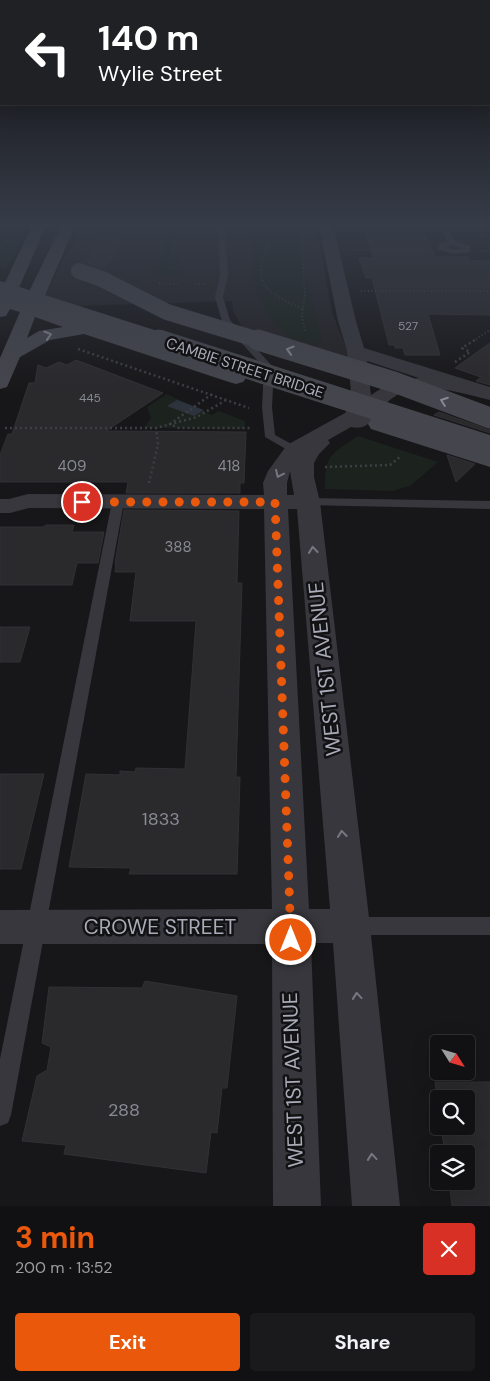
<!DOCTYPE html>
<html lang="en">
<head>
<meta charset="utf-8">
<style>
  body { margin:0; font-family:"DM Sans",sans-serif; background:#1a191b; color:#f1f3f6; height:100vh; display:flex; flex-direction:column; font-size:19px; white-space:nowrap }
  * { box-sizing:border-box; margin:0 }
  p { font-size:16px; color:#9c9d9f }
  .icon { flex:none; width:28px; height:28px; fill:none; stroke:currentColor; stroke-width:2; stroke-linecap:round; stroke-linejoin:round }
  .map { position:relative; height:1206px; overflow:hidden }
  .drawer { display:flex; flex-direction:column; background:#111012; flex:1 }
  .drawer>* { flex:none }
  .banner { position:absolute; left:0px; top:0px; width:490px; height:105px; box-shadow:0 5px 20px #0002,0 0 0 1px #303032; background:#202124; color:#fff; overflow:hidden }
  .needle { width:32px; rotate:127deg }
  .controls { position:absolute; left:430px; top:1035px; display:grid; gap:10px }
  .controls a { display:grid; place-items:center; width:45px; height:45px; border-radius:5px; background:#111012; box-shadow:0 5px 20px #0002,0 0 0 1px #303032; font-size:25px }
  .pin { position:absolute; display:grid; place-items:center; width:42px; height:42px; color:#fff; margin:-21px; border:2px solid #fff; border-radius:50%; box-shadow:0 1px 5px #0007 }
  .me { position:absolute; width:55px; margin:-28px; rotate:0deg; stroke-linejoin:round; filter:drop-shadow(0 0 4px #0008) }
  .turn { display:flex; align-items:center; gap:18px; height:105px; padding:0 15px; font-size:22px }
  .turn .icon { width:65px; height:65px; stroke-width:2.5 }
  .turn b { display:block; font-size:35px; line-height:42px }
  .round { display:grid; place-items:center; flex:none; width:52px; height:52px; border-radius:5px; background:#1a191b }
  .overview { display:flex; align-items:center; justify-content:space-between; height:85px; padding:0 15px }
  h1 { font-size:30px; font-weight:700; line-height:38px; color:#ea580c }
  .action { display:flex; gap:10px; margin-top:auto; padding:10px 15px }
  .action a { flex:1; height:58px; border-radius:5px; background:#ea580c; color:#fff; font-size:20px; font-weight:700; line-height:58px; text-align:center }
  .action a+a { background:#1a191b; color:#f1f3f6 }
  .map>svg:first-child { display:block }
  .built { fill:#232225 }
  .green { fill:#1c231e }
  .water { fill:#2d333c }
  .building { fill:#2a292c; stroke:#313034 }
  .lines { fill:none; stroke-linecap:round; stroke-linejoin:round }
  .path-far1 { stroke:#3d3e44; stroke-width:2; stroke-dasharray:1 2.5; stroke-linecap:butt }
  .path { stroke:#3d3e44; stroke-width:2.5; stroke-dasharray:2 3; stroke-linecap:butt }
  .service { fill:#37373d; fill-rule:evenodd }
  .minor { fill:#37373d; fill-rule:evenodd }
  .secondary { fill:#45464d; fill-rule:evenodd }
  .secondary-bridge-far1 { stroke:#45464d; stroke-width:16 }
  .secondary-bridge { stroke:#45464d; stroke-width:21 }
  .oneway { stroke:#868893 }
  .oneway2 { stroke:#767781 }
  .route { stroke:#ea580c; stroke-width:9; stroke-dasharray:0 16.2 }
  .labels { text-anchor:middle; dominant-baseline:central; stroke-width:5; stroke-linejoin:round; paint-order:stroke }
  .far-number-label { font-size:12px; fill:#888a94 }
  .far-street-label { font-size:15px; fill:#a9abb8; stroke:#121113 }
  .number-label { font-size:15px; fill:#888a94 }
  .near-number-label { font-size:18px; fill:#888a94 }
  .near-street-label { font-size:21px; fill:#a9abb8; stroke:#121113 }
</style>
</head>
<body>
<div class="map">
<svg width="490" height="1206" viewBox="0 0 490 1206">
  <rect width="100%" height="100%" fill="#171618"/>
  <polygon class="built" points="81,226 316,226 332,312 350,358 250,342 233,311 232,301 47,307 40,305 63,259 70,251"/>
  <g class="green">
    <polygon points="0,226 27,226 6,269 0,267"/>
    <polygon points="251,226 297,226 303,266 322,341 316,345 289,337 270,319 258,294 253,271"/>
    <path d="M167 227H172L169 259H180L179 266H168L167 270H177L179 273C170 277 156 277 149 270L161 269Z"/>
    <polygon points="167,394 212,415 219,411 245,421 244,429 144,428 151,418 147,407"/>
    <path d="M358 436 438 462 410 486 392 491 325 489C325 454 330 455 358 436Z"/>
  </g>
  <polygon class="water" points="177,400 204,410 194,416 167,406"/>
  <g class="building">
    <polygon points="363,226 420,226 435,257 468,257 470,261 490,260 490,315 428,314 440,355 405,355 403,348 395,348 395,345 389,345 372,278 366,278 359,258 374,258"/>
    <polygon points="102,230 122,230 112,259 102,268 88,263"/>
    <polygon points="490,343 490,385 476,381 481,377 455,368"/>
    <polygon points="76,360 163,393 106,431 246,432 244,483 240,483 240,493 126,493 128,482 0,482 0,455 8,434 12,434 29,383 35,383 38,365 46,368 59,362 67,365"/>
    <polygon points="439,412 490,430 490,433 434,415"/>
    <polygon points="447,455 475,464 456,482"/>
    <polygon points="124,510 239,511 237,583 242,583 236,777 240,777 237,874 129,874 131,868 69,867 86,774 120,775 120,771 135,772 136,768 185,769 196,621 130,621 136,572 115,572 116,562 115,563"/>
    <polygon points="46,525 74,525 72,532 104,532 98,563 77,563 72,585 0,585 0,527 43,527"/>
    <polygon points="0,627 30,627 20,662 0,662"/>
    <polygon points="0,774 44,774 21,869 0,869"/>
    <polygon points="145,981 237,996 227,1088 222,1088 217,1133 211,1132 206,1173 64,1154 66,1145 22,1141 37,1076 47,1070 51,1047 42,1043 49,987 142,988"/>
    <polygon points="435,1082 490,1082 490,1206 452,1206 449,1181 466,1181 466,1154 445,1154 441,1126 466,1126 466,1099 439,1099 439,1110"/>
  </g>
  <g class="lines">
    <g class="path-far1">
      <polyline points="102,226 117,226"/>
      <path d="M265 226 264 234 268 246C249 284 271 295 303 309"/>
      <polyline points="302,226 305,239 302,253 305,294 302,316 305,331"/>
      <polyline points="0,232 12,233"/>
      <polyline points="478,236 490,236"/>
      <polyline points="484,236 490,246"/>
      <polyline points="0,247 7,241 15,226"/>
      <polyline points="350,250 427,249"/>
      <polyline points="482,251 490,251"/>
      <polyline points="87,253 98,226"/>
      <polyline points="159,283 177,284"/>
      <polyline points="195,284 206,284"/>
      <polyline points="361,291 490,291"/>
      <polyline points="473,341 490,330"/>
    </g>
    <g class="path">
      <polyline points="78,349 249,408"/>
      <polyline points="455,362 470,352 462,348 475,340"/>
      <polyline points="212,394 170,424 179,428 251,428"/>
      <polyline points="5,428 156,428 197,417 226,400"/>
      <polyline points="325,467 390,465 401,456"/>
      <polyline points="149,483 158,444 156,428"/>
    </g>
    <g class="service">
      <polygon points="218,226 225,226 228,275 223,297 230,320 274,368 272,407 275,435 299,448 306,458 304,460 296,460 291,452 265,437 262,407 264,368 222,321 215,297 220,275"/>
      <path d="M439 226H445L455 241 470 246V252L455 254 439 250 438 248 441 243 448 242ZM452 245 462 248 455 250 447 247Z"/>
      <polygon points="118,498 124,502 11,1115 8,1123 0,1126 0,1059 112,502"/>
      <polygon points="308,498 490,501 490,509 304,505 302,502"/>
      <polygon points="352,917 490,917 490,935 352,935 345,932 342,926 345,920"/>
    </g>
    <path class="minor" d="M319 226H333L356 321 364 348 490 387V400C464 394 433 383 406 391 400 392 388 401 383 406 374 417 369 431 351 427L328 440 330 443 319 454 314 463V477L320 502 370 926 400 1206H352L333 943H311L321 1206H273L272 944H0V910L272 909 264 509 29 508 10 513H0V499H9L28 494 264 495 263 483 268 471 287 445 345 413 352 402 347 351 338 321ZM367 361 419 378 393 381 371 395ZM290 471 294 495H287V483ZM288 509H297L330 909H309Z"/>
    <g class="secondary">
      <path d="M32 226H46L14 299 24 302 61 226H75L40 307 243 374 246 378 243 382 236 384 229 382 84 334 50 340 20 357 7 387 0 389V358L20 312 10 309 6 316 0 317V293ZM35 317 63 327 39 331 27 338Z"/>
      <polygon points="379,418 490,453 490,467 371,429 368,424 371,419"/>
    </g>
    <g class="secondary-bridge-far1">
      <polyline points="79,271 102,279 167,312 262,341"/>
      <polyline points="0,289 163,341"/>
    </g>
    <g class="secondary-bridge">
      <polyline points="159,340 490,446"/>
      <polyline points="258,340 394,382 490,418"/>
    </g>
  </g>
  <defs><path id="oneway-chevron" d="M-2-3.5L2.5 0L-2 3.5" fill="none" stroke-width="1.6" stroke-linecap="round" stroke-linejoin="round" transform="scale(1.25)"/></defs>
  <g class="oneway">
    <use href="#oneway-chevron" transform="translate(48 335) rotate(-17)"/>
    <use href="#oneway-chevron" transform="translate(290 350) rotate(-163)"/>
    <use href="#oneway-chevron" transform="translate(444 401) rotate(-160)"/>
  </g>
  <g class="oneway2">
    <use href="#oneway-chevron" transform="translate(279 474) rotate(115)"/>
    <use href="#oneway-chevron" transform="translate(313 550) rotate(-96)"/>
    <use href="#oneway-chevron" transform="translate(342 834) rotate(-96)"/>
    <use href="#oneway-chevron" transform="translate(357 996) rotate(-95)"/>
    <use href="#oneway-chevron" transform="translate(372 1157) rotate(-95)"/>
  </g>
  <linearGradient id="sky" x2="0" y2="1"><stop stop-color="#0d0c0d"/><stop offset="0.57" stop-color="#363c48"/><stop offset="1" stop-color="#363c48" stop-opacity="0"/></linearGradient>
  <rect width="490" height="394" fill="url(#sky)"/>
  <g class="lines">
    <polyline class="route" points="82,502 275,502 291,940"/>
  </g>
  <g class="labels">
    <g class="far-number-label">
      <text x="408" y="326">527</text>
      <text x="90" y="398">445</text>
    </g>
    <g class="far-street-label">
      <text transform="translate(245 368) rotate(18)">CAMBIE STREET BRIDGE</text>
    </g>
    <g class="number-label">
      <text x="72" y="466">409</text>
      <text x="229" y="466">418</text>
      <text x="178" y="547">388</text>
    </g>
    <g class="near-number-label">
      <text x="161" y="819">1833</text>
      <text x="124" y="1110">288</text>
    </g>
    <g class="near-street-label">
      <text transform="translate(325 669) rotate(-96)">WEST 1ST AVENUE</text>
      <text x="160" y="927">CROWE STREET</text>
      <text transform="translate(293 1080) rotate(-92)">WEST 1ST AVENUE</text>
    </g>
  </g>
</svg>
<div class="controls">
<a><svg class="needle" viewBox="-14 -14 28 28"><path d="M0-13l5 13h-10z" fill="#e53935"/><path d="M0 13l5-13h-10z" fill="#9c9d9f"/></svg></a>
<a><svg class="icon" aria-label="search" viewBox="0 0 24 24"><circle cx="10" cy="10" r="6"/><path d="M15 15l6 6"/></svg></a>
<a><svg class="icon" aria-label="layers" viewBox="0 0 24 24"><path d="M12 4l9 5-9 5-9-5zM3 14l9 5 9-5"/></svg></a>
</div>
<div class="pin" style="left:82px;top:502px;background:#d93025"><svg class="icon" aria-label="arrive" viewBox="0 0 24 24"><path d="M6 21V4h12l-3 4 3 4H6"/></svg></div>
<svg class="me" style="left:291px;top:940px" viewBox="-20 -20 40 40"><circle r="17" fill="#ea580c" stroke="#fff" stroke-width="3"/><path d="M0-11L8 9 0 5-8 9z" fill="#fff"/></svg>
<div class="banner">
<div class="turn"><svg class="icon" aria-label="left" viewBox="0 0 24 24"><path d="M17 20v-9H6M10 6l-5 5 5 5"/></svg><div><b>140 m</b>Wylie Street</div></div>
</div>
</div>
<section class="drawer">
<div class="overview"><div><h1>3 min</h1><p>200 m · 13:52</p></div><a class="round" style="background:#d93025;color:#fff"><svg class="icon" aria-label="close" viewBox="0 0 24 24"><path d="M6 6l12 12M18 6L6 18"/></svg></a></div>
<div class="action"><a>Exit</a><a>Share</a></div>
</section>
</body>
</html>
